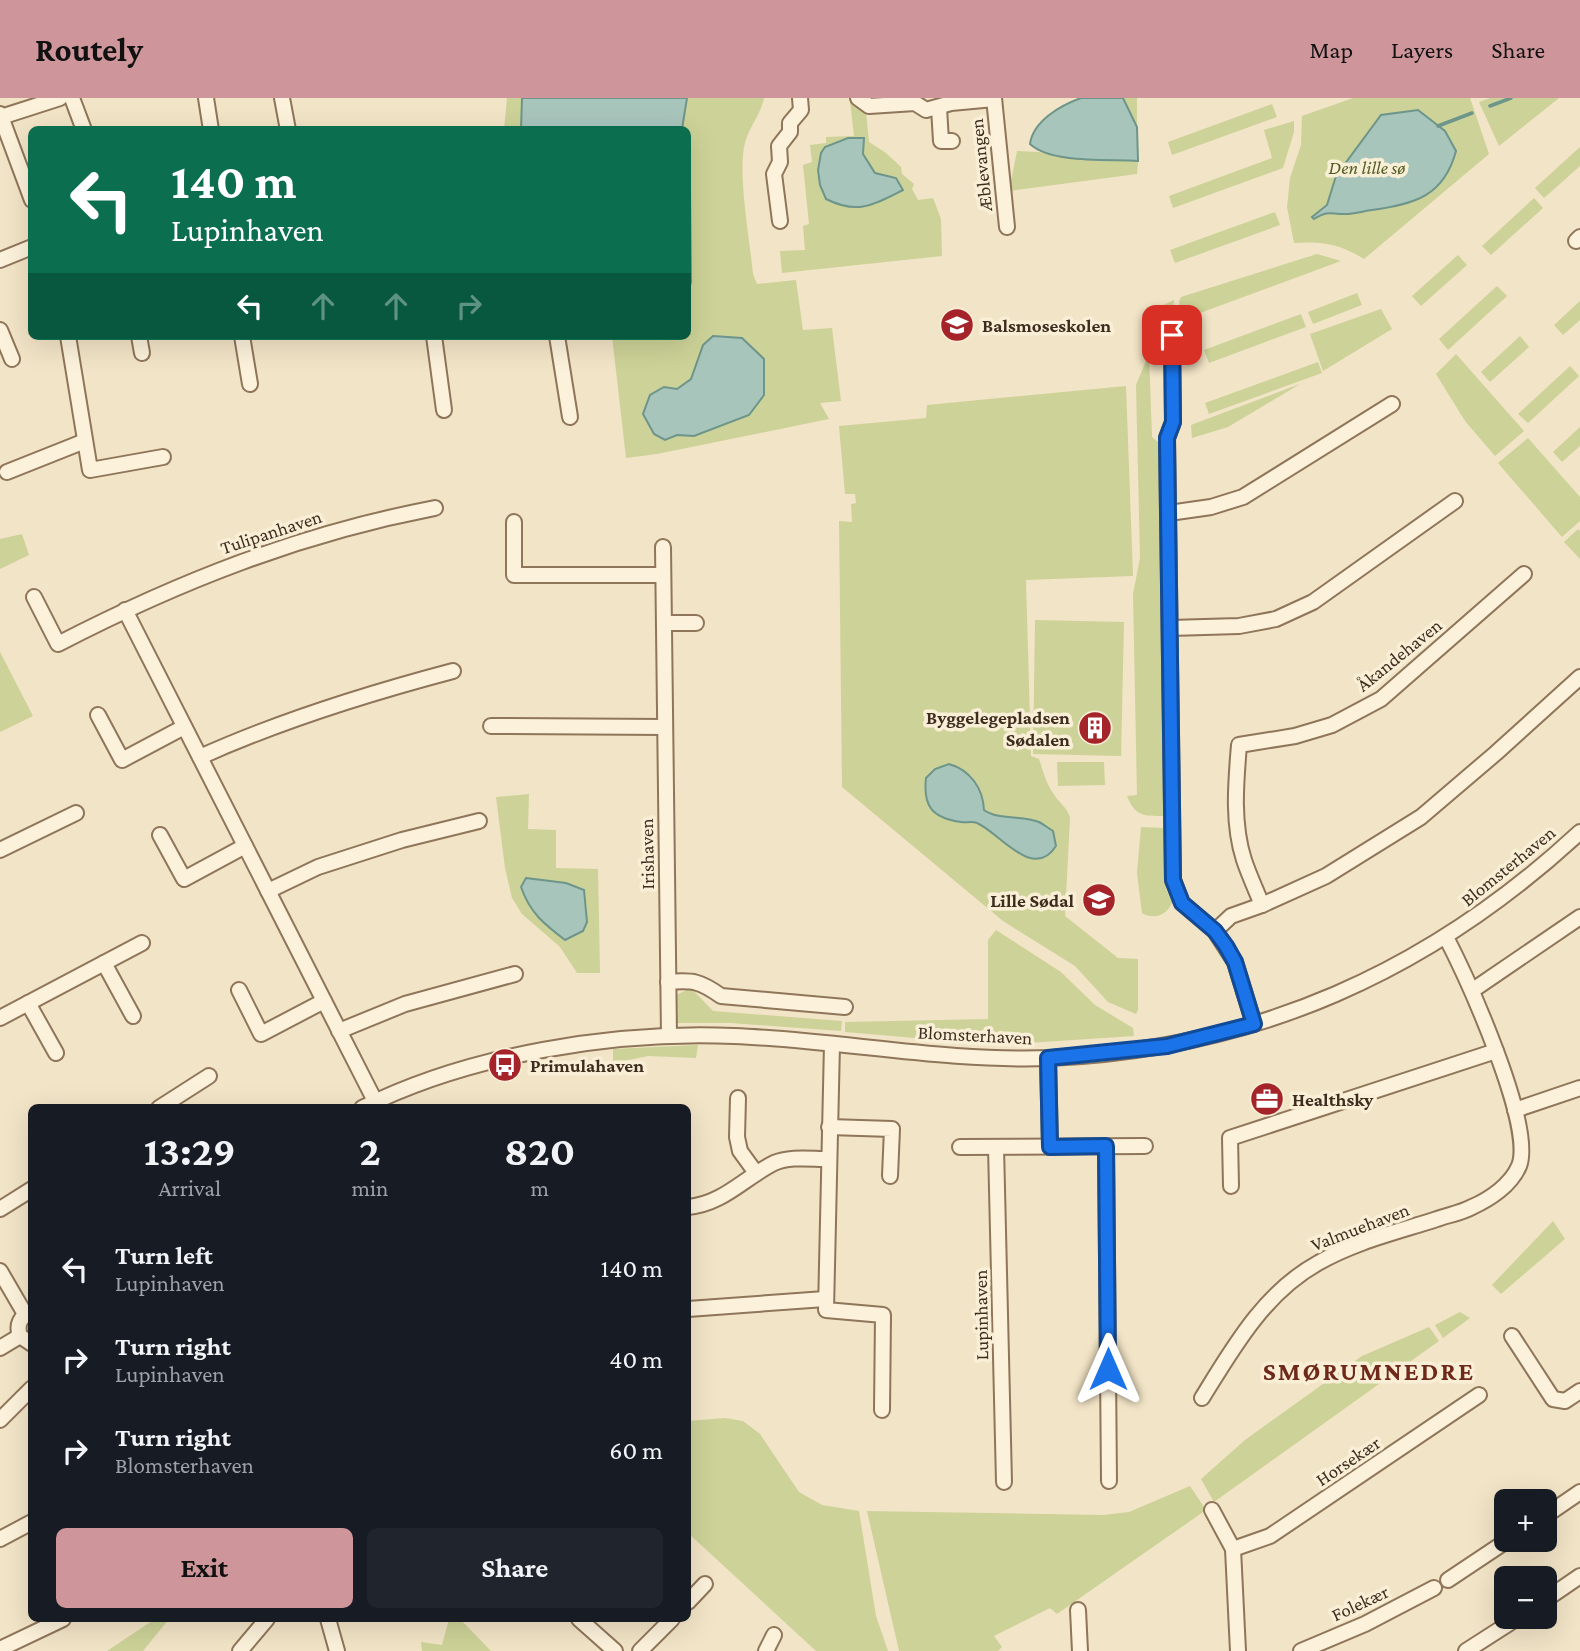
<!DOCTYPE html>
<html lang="en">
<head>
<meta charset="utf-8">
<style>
  body { margin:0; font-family:"Crimson Pro",serif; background:#20242c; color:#f1f3f6; height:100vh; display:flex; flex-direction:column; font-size:26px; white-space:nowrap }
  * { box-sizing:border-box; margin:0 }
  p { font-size:23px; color:#9ea1a6 }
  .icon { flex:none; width:38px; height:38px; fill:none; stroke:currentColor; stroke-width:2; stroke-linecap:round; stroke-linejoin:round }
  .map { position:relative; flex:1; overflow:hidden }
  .panel { position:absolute; left:28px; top:1006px; width:663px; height:518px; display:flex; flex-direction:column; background:#171b24; border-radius:10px; box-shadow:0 7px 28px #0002 }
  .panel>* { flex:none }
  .guide { position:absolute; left:28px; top:28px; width:663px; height:214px; border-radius:10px; box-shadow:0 7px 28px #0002; background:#0b6e4f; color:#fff; overflow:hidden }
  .tools { position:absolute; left:1494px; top:1391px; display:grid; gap:14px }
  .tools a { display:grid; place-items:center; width:63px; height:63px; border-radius:10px; background:#171b24; box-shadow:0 7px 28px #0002; font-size:35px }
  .pin { position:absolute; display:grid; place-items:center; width:60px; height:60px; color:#fff; margin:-30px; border-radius:14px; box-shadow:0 4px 10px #0006 }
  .me { position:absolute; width:77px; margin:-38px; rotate:0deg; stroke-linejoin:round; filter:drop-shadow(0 0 5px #0008) }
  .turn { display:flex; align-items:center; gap:24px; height:147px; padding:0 28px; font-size:32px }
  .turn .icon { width:91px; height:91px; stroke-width:2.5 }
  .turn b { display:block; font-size:49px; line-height:60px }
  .lanes { display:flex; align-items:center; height:66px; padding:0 28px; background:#0003; justify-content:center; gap:35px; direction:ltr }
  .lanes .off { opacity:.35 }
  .eta { display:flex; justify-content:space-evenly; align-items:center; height:119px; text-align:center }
  .eta b { font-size:42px; font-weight:700; line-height:49px }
  .primary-button { display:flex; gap:14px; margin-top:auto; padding:14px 28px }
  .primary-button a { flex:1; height:80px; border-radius:10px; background:#ce969a; color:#111; font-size:28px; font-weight:700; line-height:80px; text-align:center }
  .primary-button a+a { background:#20242c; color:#f1f3f6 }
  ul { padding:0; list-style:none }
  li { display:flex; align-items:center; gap:21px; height:91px; padding:0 28px }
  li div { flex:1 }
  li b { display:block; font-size:26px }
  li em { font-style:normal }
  header { display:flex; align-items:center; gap:42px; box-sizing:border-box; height:98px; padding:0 35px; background:#ce969a; color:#111 }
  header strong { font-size:33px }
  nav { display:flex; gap:38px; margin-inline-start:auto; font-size:24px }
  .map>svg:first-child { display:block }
  .green { fill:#cdd298 }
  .water { fill:#a8c5bc; stroke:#6d958a; stroke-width:2 }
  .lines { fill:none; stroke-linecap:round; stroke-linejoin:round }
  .stream { stroke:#6d958a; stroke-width:3.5 }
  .minor-casing { stroke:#8f7559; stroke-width:18 }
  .minor { stroke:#fcf1da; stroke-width:14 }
  .route-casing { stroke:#114b97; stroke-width:18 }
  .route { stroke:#1a73e8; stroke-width:12 }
  .labels { text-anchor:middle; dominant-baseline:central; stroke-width:7; stroke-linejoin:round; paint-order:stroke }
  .street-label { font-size:19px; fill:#3e2d1e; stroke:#f9eed6 }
  .park-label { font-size:19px; font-style:italic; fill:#505d23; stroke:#f9eed6 }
  .poi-label { font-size:19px; font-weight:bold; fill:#3e2d1e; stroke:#f9eed6; text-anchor:start }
  .district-label { font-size:26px; font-weight:bold; letter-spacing:2px; fill:#6f291a; stroke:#f9eed6 }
</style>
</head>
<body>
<header>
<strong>Routely</strong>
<nav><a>Map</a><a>Layers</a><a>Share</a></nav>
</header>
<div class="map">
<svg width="1580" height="1553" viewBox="0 0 1580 1553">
  <rect width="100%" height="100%" fill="#f2e4c6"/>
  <g class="green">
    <path d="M507 0H764C761 16 749 29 745 45 737 74 750 143 753 176L757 186 796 182 803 232 832 230 841 303 820 305 829 321 657 356 626 360 612 238H688V32H504Z"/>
    <polygon points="1123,0 1137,0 1137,29"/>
    <path d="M1353 0H1470L1489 56 1364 161C1339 146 1324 143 1294 145L1287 109 1290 80 1301 47 1302 18Z"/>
    <polygon points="1490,0 1559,0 1499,48 1479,4"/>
    <polygon points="850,3 866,14 869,44 886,55 901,69 902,76 914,86 912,91 918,102 933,100 941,121 942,158 782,175 780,153 805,152 803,128 809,126 803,67 812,64 810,47 826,45 826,39 854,38"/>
    <polygon points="1272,6 1277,19 1172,57 1168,44"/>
    <polygon points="1294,23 1294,34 1283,70 1173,110 1169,98 1272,60 1264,32"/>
    <polygon points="1580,49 1580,68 1544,100 1535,90"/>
    <polygon points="1017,53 1039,54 1053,58 1138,63 1137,76 1009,93"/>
    <polygon points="1534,100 1543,110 1491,157 1482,148"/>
    <polygon points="1275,114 1280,127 1175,165 1170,152"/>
    <polygon points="1317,156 1341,163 1181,222 1179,204 1181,199"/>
    <polygon points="1458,157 1467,167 1421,208 1412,198"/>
    <polygon points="1497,188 1507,198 1448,252 1439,241"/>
    <polygon points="1357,195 1362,207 1313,226 1308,214"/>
    <polygon points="1174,202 1172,230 1150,235 1151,213"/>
    <polygon points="1580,203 1580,222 1563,237 1554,227"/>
    <polygon points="1381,211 1392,231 1323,273 1310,236"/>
    <polygon points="1301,216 1306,229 1209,265 1204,252"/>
    <polygon points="1520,238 1529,249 1490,284 1481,274"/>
    <path d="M1149 256 1152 339 1160 346 1164 718C1143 718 1135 718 1127 698L1137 697 1133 496 1140 460 1136 287Z"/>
    <polygon points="1456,256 1524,333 1495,358 1465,323 1436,276"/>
    <polygon points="1318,264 1322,275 1209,316 1205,305"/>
    <polygon points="1570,268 1579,278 1528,325 1518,316"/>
    <polygon points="1300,286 1228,329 1192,340 1191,327"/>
    <path d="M1126 288 1133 478 1026 482 1031 658 1039 661C1043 673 1046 685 1053 695 1059 705 1066 708 1070 719L1065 818 1118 860 1138 861V912L1136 916 1108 904 1075 868 1003 823 842 689 839 423 852 424 851 406 856 405 855 396H845L839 328 926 320 927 307Z"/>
    <polygon points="1580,329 1580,348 1562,364 1553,354"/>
    <polygon points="1528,340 1580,399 1580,423 1562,439 1498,365"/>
    <polygon points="1578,431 1580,433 1580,461 1564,444"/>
    <polygon points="22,436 29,457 0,471 0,441"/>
    <polygon points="1035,522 1124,524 1121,658 1033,656"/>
    <polygon points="0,554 33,618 0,634"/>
    <polygon points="1057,664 1104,664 1105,687 1058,688"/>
    <polygon points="529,696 528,731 556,732 556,770 598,771 600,875 577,875 560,849 522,816 512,800 505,770 496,699"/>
    <path d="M1141 729 1164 730 1166 791 1172 804C1168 817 1154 822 1142 815L1137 775Z"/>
    <polygon points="996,832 1061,874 1095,907 1133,930 1134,938 996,947 845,934 845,924 988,921 988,842"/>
    <polygon points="691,890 713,913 842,923 841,933 731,925 674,925 674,898"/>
    <polygon points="698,947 696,960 648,958 613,965 613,951"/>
    <polygon points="1553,1123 1565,1141 1501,1196 1492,1187"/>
    <polygon points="1460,1214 1470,1220 1443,1240 1435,1227"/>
    <polygon points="1429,1229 1439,1243 1214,1404 1201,1381 1245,1342 1362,1258"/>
    <polygon points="725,1320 743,1323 760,1336 799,1394 822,1407 859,1413 876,1518 888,1553 816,1553 688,1435 688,1323"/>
    <polygon points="1190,1388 1206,1412 1057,1516 1050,1510 994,1538 1002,1549 998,1553 899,1553 867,1413 1103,1417 1129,1414"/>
    <polygon points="155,1521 169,1521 143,1553 107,1553"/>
    <polygon points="449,1521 460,1521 491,1553 422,1553 421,1544 442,1547"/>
  </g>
  <g class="water">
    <polygon points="522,0 687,0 682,31 521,32"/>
    <path d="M1081 0H1123L1137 29 1138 63C1108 61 1052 66 1030 46 1033 23 1061 7 1081 0Z"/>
    <path d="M1418 12 1445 33 1456 53C1444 98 1415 106 1372 112 1364 113 1354 116 1345 116 1329 116 1329 112 1314 121L1312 119 1327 107 1336 78 1381 17Z"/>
    <path d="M848 40H864L863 56 875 75 896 80 903 92C873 107 858 117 826 101L820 87 818 72 821 55 825 49Z"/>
    <polygon points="688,84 690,90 691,185 688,190"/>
    <polygon points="713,238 742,240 764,261 764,297 749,317 694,338 677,337 665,342 654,336 643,316 650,297 664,289 677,291 691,281 703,247"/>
    <path d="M949 666C970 672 983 690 984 712 997 722 1022 717 1039 724 1043 726 1048 730 1053 733L1056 748C1033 784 999 734 977 725 972 723 966 725 961 724 931 720 923 707 926 680L935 671Z"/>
    <path d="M526 780 566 785 584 792 587 824 583 833 565 842C544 826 530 815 521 789Z"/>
  </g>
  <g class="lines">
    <g class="stream">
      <polyline points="1490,8 1511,0"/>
      <polyline points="1438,28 1472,15"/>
    </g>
    <g class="minor-casing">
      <g id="minor">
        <polyline points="72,0 84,32"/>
        <polyline points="206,0 211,32"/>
        <polyline points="282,0 288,32"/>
        <polyline points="858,0 869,8 915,5 926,12 951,5 994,1"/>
        <polyline points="994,0 1007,129"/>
        <polyline points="939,10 941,43 952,43"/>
        <polyline points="0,16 32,102"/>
        <polyline points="1,19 60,0"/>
        <polyline points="780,123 774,76 780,64 779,48 790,34 790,25 801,12 800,0"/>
        <polyline points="1576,143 1580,139"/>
        <polyline points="0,162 32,149"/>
        <polyline points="0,232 12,261"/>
        <polyline points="68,238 90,372 163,359"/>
        <polyline points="139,238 142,255"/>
        <polyline points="242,238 250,286"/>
        <polyline points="434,238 444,312"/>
        <polyline points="557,238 570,319"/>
        <polyline points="1172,238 1173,324 1167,340 1173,782 1182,805 1215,833 1235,864 1254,926"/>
        <polyline points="7,374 85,343"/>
        <polyline points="1169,415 1211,409 1243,399 1392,306"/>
        <polyline points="514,424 514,477 663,477"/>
        <polyline points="663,449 669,938"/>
        <path d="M34 499 58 546C180 483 300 436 435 410"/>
        <polyline points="125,512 375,1003"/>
        <polyline points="664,525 696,525"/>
        <polyline points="1170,530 1239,528 1276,521 1313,504 1455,403"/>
        <polyline points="98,617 122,662 184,629"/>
        <polyline points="491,628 665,629"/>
        <path d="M200 659C282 622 366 596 453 573"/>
        <polyline points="160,737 184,781 245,748"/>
        <polyline points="0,752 76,715"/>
        <polyline points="268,793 318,769 402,742 479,723"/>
        <path d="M1262 807C1256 792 1249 777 1244 762 1232 725 1236 684 1239 647L1295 638 1332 627 1381 601 1524 476"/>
        <polyline points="1215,833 1231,818 1262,807 1326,778 1421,719 1496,655 1580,579"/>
        <polyline points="104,865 133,918"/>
        <path d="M668 884C693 882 700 883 721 898L845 909"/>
        <polyline points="239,892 261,936 324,903"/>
        <polyline points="1473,892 1580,819"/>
        <polyline points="28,905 56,955"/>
        <polyline points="0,920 142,845"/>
        <polyline points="339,933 405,906 515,876"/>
        <polyline points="832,946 826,1212 883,1217 882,1312"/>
        <polyline points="1048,960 1050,1049"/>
        <polyline points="738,1000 737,1039 740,1053 756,1075"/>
        <polyline points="159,1010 209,978"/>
        <path d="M362 1010C470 956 614 933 734 938 839 942 944 964 1050 960 1256 951 1429 874 1580 734"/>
        <polyline points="1515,1012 1580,990"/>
        <polyline points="829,1029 892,1031 890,1078"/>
        <polyline points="1106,1048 1109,1383"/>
        <polyline points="960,1049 1145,1048"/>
        <polyline points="996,1049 1004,1384"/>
        <polyline points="1231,1088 1230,1040 1496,953"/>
        <path d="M688 1109C723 1106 744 1080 774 1065 790 1058 810 1061 828 1061"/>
        <polyline points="0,1111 32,1091"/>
        <polyline points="0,1173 25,1216"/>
        <polyline points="688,1211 825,1201"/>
        <path d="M32 1213C20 1218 16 1227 20 1238L32 1246"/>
        <polyline points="1512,1238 1553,1301 1565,1303 1580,1293"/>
        <polyline points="0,1250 20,1238"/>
        <path d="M1202 1300C1233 1250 1264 1195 1318 1165 1354 1144 1397 1134 1437 1121 1448 1117 1461 1115 1472 1109 1490 1101 1511 1087 1519 1068 1535 1028 1467 880 1446 839"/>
        <polyline points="0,1322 32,1290"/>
        <polyline points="1212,1412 1233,1451 1238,1553"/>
        <polyline points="1545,1418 1580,1394"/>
        <polyline points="0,1441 32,1424"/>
        <polyline points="1233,1451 1270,1438 1479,1297"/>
        <polyline points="1448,1482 1508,1442"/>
        <polyline points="1545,1502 1580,1478"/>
        <polyline points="688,1504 705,1486"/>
        <polyline points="1078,1512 1080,1553"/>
        <polyline points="328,1521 337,1553"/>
        <polyline points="579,1521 615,1553"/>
        <polyline points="0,1551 63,1521"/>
        <polyline points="240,1553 267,1521"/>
        <polyline points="640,1553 672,1521"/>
        <polyline points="766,1553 774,1537"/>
        <polyline points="1301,1553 1365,1526 1434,1490"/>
        <polyline points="1466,1553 1519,1519"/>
      </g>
    </g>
    <use href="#minor" class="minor"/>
  </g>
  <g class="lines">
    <g class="route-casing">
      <polyline id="route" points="1108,1271 1106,1048 1050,1049 1048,960 1167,948 1254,926 1235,864 1226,848 1215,833 1182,805 1173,782 1167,340 1173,324 1172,237"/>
    </g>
    <use href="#route" class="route"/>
  </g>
  <defs>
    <g id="school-disc" transform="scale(1.75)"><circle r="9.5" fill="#a42429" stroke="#f9eed6"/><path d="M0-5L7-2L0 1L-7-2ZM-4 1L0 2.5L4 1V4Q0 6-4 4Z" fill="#fff"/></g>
    <g id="building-disc" transform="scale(1.75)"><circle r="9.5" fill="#a42429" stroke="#f9eed6"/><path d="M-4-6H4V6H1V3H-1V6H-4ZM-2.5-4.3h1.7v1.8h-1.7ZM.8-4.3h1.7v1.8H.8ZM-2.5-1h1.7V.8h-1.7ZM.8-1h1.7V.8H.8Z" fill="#fff"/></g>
    <g id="bus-disc" transform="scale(1.75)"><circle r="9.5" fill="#a42429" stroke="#f9eed6"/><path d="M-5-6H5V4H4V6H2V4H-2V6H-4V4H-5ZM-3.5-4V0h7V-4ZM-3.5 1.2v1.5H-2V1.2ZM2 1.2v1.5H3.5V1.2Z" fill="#fff"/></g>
    <g id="office-disc" transform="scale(1.75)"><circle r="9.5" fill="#a42429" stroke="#f9eed6"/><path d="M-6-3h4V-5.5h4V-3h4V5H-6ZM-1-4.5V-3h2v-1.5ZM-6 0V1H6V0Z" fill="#fff"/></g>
  </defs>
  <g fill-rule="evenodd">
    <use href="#school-disc" x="957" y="227"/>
    <use href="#building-disc" x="1095" y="630"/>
    <use href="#school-disc" x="1099" y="802"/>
    <use href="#bus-disc" x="505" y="967"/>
    <use href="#office-disc" x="1267" y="1001"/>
  </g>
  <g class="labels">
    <g class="street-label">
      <text transform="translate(981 67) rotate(-96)">Æblevangen</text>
      <text transform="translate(271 434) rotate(-18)">Tulipanhaven</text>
      <text transform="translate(1399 557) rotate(-39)">Åkandehaven</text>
      <text transform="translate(647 756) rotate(-91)">Irishaven</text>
      <text transform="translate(1508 768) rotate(-39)">Blomsterhaven</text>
      <text transform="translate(975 937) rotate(3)">Blomsterhaven</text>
      <text transform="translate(1360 1129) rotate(-21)">Valmuehaven</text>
      <text transform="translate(981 1217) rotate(-91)">Lupinhaven</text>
      <text transform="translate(1348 1363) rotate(-34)">Horsekær</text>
      <text transform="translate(1360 1505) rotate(-25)">Folekær</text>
    </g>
    <g class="park-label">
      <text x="1367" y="69">Den lille sø</text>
    </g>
    <g class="poi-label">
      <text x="982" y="227">Balsmoseskolen</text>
      <text x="1070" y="619" text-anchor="end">Byggelegepladsen<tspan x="1070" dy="22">Sødalen</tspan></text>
      <text x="1074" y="802" text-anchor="end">Lille Sødal</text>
      <text x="530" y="967">Primulahaven</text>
      <text x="1292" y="1001">Healthsky</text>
    </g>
    <g class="district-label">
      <text x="1369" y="1273">SMØRUMNEDRE</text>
    </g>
  </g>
</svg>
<div class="tools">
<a>+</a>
<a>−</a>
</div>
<div class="pin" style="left:1172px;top:237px;background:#d93025"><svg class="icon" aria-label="arrive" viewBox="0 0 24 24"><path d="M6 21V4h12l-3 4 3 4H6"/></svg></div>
<svg class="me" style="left:1108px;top:1271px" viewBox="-20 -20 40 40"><path d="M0-17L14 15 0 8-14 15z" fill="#1a73e8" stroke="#fff" stroke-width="4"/></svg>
<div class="guide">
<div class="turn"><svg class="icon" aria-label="left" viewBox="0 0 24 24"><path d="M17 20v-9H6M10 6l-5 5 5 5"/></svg><div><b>140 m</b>Lupinhaven</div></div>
<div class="lanes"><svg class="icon" aria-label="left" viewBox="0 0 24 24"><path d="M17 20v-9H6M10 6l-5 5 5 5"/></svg><svg class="icon off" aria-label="ahead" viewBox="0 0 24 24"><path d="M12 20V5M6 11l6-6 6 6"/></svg><svg class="icon off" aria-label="ahead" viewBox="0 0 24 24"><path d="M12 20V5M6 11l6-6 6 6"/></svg><svg class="icon off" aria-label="right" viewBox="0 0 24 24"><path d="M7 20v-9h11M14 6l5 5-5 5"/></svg></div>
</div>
<section class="panel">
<div class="eta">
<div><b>13:29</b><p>Arrival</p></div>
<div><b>2</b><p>min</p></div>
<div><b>820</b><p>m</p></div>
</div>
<ul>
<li><svg class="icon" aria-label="left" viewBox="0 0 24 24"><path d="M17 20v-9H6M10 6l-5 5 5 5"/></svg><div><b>Turn left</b><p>Lupinhaven</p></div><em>140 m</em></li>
<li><svg class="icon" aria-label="right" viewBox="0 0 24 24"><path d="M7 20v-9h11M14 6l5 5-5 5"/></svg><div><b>Turn right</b><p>Lupinhaven</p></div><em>40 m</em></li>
<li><svg class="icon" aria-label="right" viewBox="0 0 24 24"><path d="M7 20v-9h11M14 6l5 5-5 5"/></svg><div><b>Turn right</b><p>Blomsterhaven</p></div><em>60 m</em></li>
</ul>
<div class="primary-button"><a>Exit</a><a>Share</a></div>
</section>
</div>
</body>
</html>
